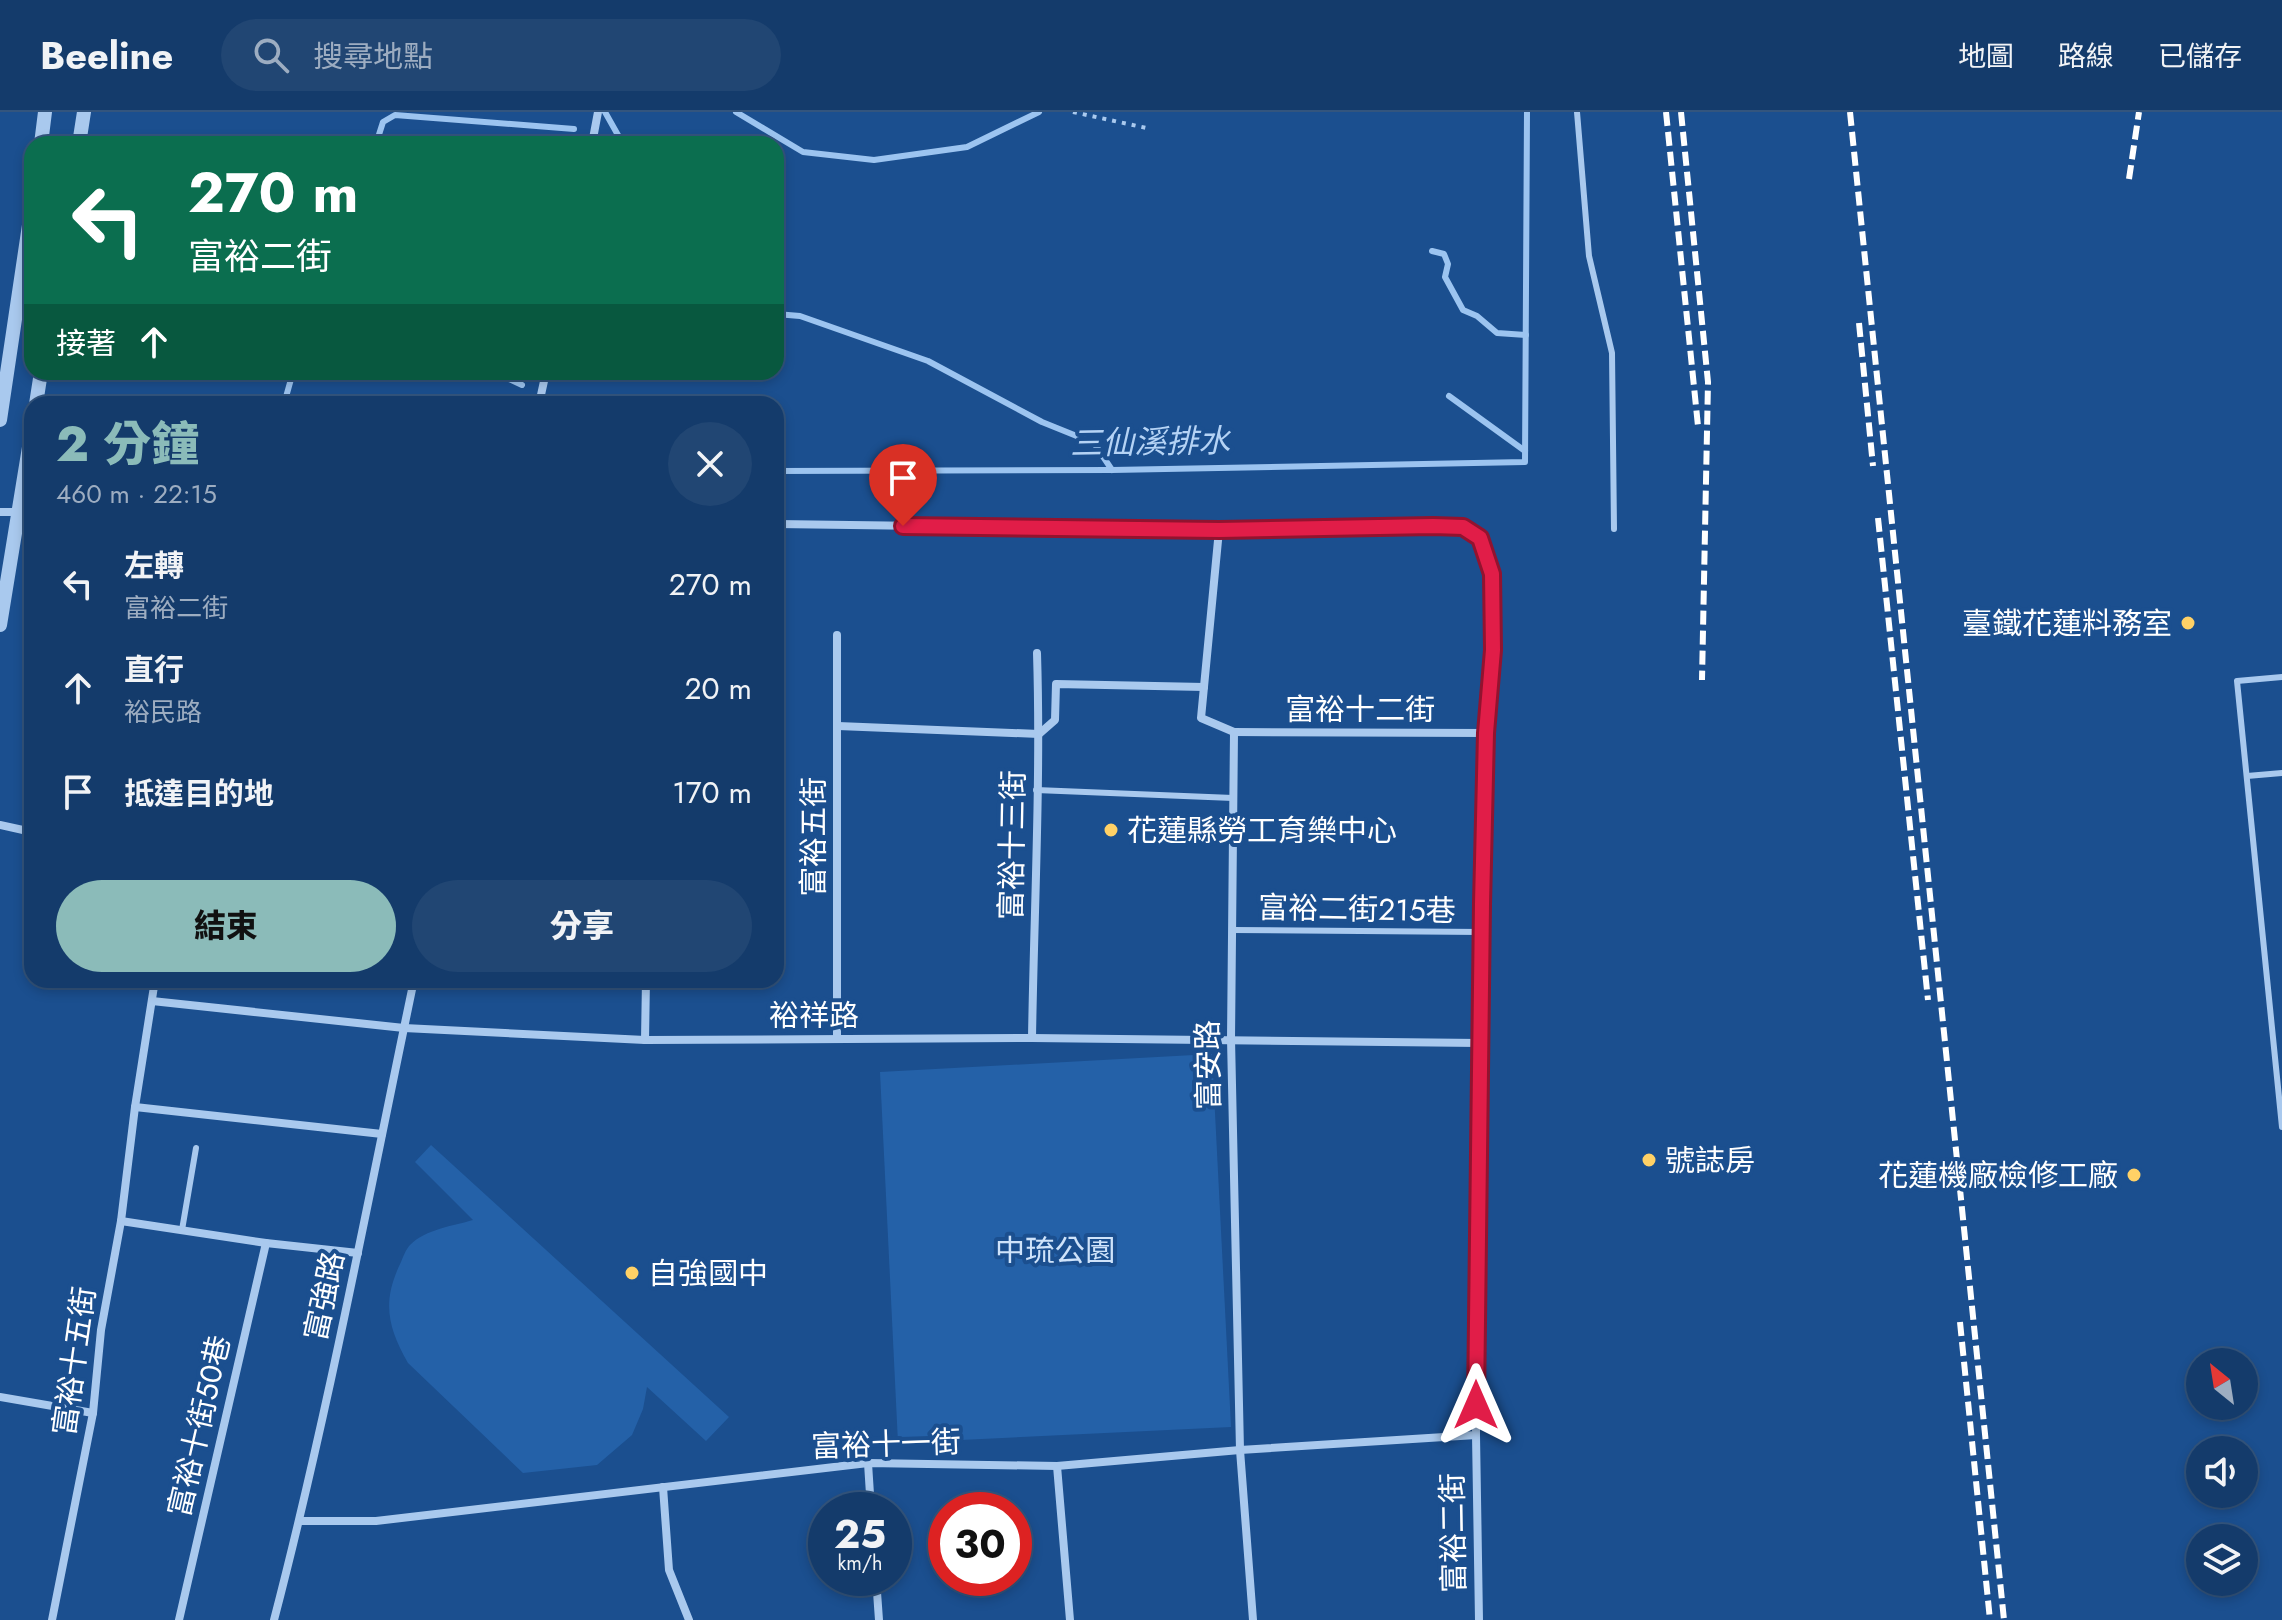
<!DOCTYPE html>
<html lang="zh-TW">
<head>
<meta charset="utf-8">
<style>
  body { margin:0; font-family:Jost,"Noto Sans TC",sans-serif; background:#214673; color:#f1f3f6; height:100vh; display:flex; flex-direction:column; font-size:30px; white-space:nowrap }
  * { box-sizing:border-box; margin:0 }
  p { font-size:26px; color:#9dadc1 }
  .icon { flex:none; width:44px; height:44px; fill:none; stroke:currentColor; stroke-width:2; stroke-linecap:round; stroke-linejoin:round }
  .map { position:relative; flex:1; overflow:hidden }
  .details { position:absolute; left:24px; top:284px; width:760px; height:592px; display:flex; flex-direction:column; background:#143b6b; border-radius:24px; box-shadow:0 4px 12px #0003,0 0 0 2px #33557e }
  .details>* { flex:none }
  .top-card { position:absolute; left:24px; top:24px; width:760px; height:244px; border-radius:24px; box-shadow:0 4px 12px #0003,0 0 0 2px #33557e; background:#0b6e4f; color:#fff; overflow:hidden }
  .needle { width:52px; rotate:330deg }
  .buttons { position:absolute; left:2186px; top:1236px; display:grid; gap:16px }
  .buttons a { display:grid; place-items:center; width:72px; height:72px; border-radius:50%; background:#143b6b; box-shadow:0 4px 12px #0003,0 0 0 2px #33557e; font-size:40px }
  .speed { position:absolute; left:808px; top:1380px; display:flex; gap:16px; font-size:40px; font-weight:700; text-align:center }
  .speed>* { display:grid; place-content:center; width:104px; height:104px; border-radius:50%; background:#143b6b; box-shadow:0 4px 12px #0003,0 0 0 2px #33557e; line-height:1 }
  .speed small { font-size:20px; font-weight:400 }
  .speed .limit { border:12px solid #d22; background:#fff; color:#111 }
  .pin { position:absolute; display:grid; place-items:center; width:68px; height:68px; color:#fff; margin:-82px -34px; border-radius:50% 50% 50% 0; rotate:-45deg; box-shadow:0 0 8px #0007 }
  .pin .icon { rotate:45deg }
  .me { position:absolute; width:88px; margin:-44px; rotate:0deg; stroke-linejoin:round; filter:drop-shadow(0 0 6px #0008) }
  .turn { display:flex; align-items:center; gap:28px; height:168px; padding:0 32px; font-size:36px }
  .turn .icon { width:104px; height:104px; stroke-width:2.5 }
  .turn b { display:block; font-size:56px; line-height:68px }
  .then { display:flex; align-items:center; height:76px; padding:0 32px; background:#0003; gap:16px; font-size:30px }
  .round { display:grid; place-items:center; flex:none; width:84px; height:84px; border-radius:42px; background:#214673 }
  .head { display:flex; align-items:center; justify-content:space-between; height:136px; padding:0 32px }
  h1 { font-size:48px; font-weight:800; line-height:60px; color:#8bbbb9 }
  .button { display:flex; gap:16px; margin-top:auto; padding:16px 32px }
  .button a { flex:1; height:92px; border-radius:48px; background:#8bbbb9; color:#111; font-size:32px; font-weight:800; line-height:92px; text-align:center }
  .button a+a { background:#214673; color:#f1f3f6 }
  ul { padding:0; list-style:none }
  li { display:flex; align-items:center; gap:24px; height:104px; padding:0 32px }
  li div { flex:1 }
  li b { display:block; font-size:30px }
  li em { font-style:normal }
  header { display:flex; align-items:center; gap:48px; box-sizing:border-box; height:112px; padding:0 40px; background:#143b6b; border-bottom:2px solid #33557e }
  header strong { font-size:38px }
  nav { display:flex; gap:44px; margin-inline-start:auto; font-size:28px }
  .search { width:560px; height:72px; background:#214673; display:flex; align-items:center; gap:20px; box-sizing:border-box; padding:0 28px; border-radius:44px; color:#9dadc1; font-size:30px }
  .map>svg:first-child { display:block }
  .green { fill:#2461a8 }
  .lines { fill:none; stroke-linecap:round; stroke-linejoin:round }
  .stream { stroke:#9cc4f0; stroke-width:6 }
  .path { stroke:#a9c9ee; stroke-width:4; stroke-dasharray:4 6; stroke-linecap:butt }
  .service { stroke:#a9c9ee; stroke-width:6 }
  .minor { stroke:#a9c9ee; stroke-width:8 }
  .tertiary { stroke:#a9c9ee; stroke-width:14 }
  .rail { stroke:#fff; stroke-width:6; stroke-dasharray:14 6; stroke-linecap:butt }
  .route-casing { stroke:#92132f; stroke-width:20 }
  .route { stroke:#e11d48; stroke-width:14 }
  .poi-dot { fill:#ffd166; stroke:#1b4f8f; stroke-width:3 }
  .labels { text-anchor:middle; dominant-baseline:central; stroke-width:8; stroke-linejoin:round; paint-order:stroke }
  .poi-label { font-size:30px; fill:#fff; stroke:#1b4f8f; text-anchor:start }
  .street-label { font-size:30px; fill:#fff; stroke:#1b4f8f }
  .park-label { font-size:30px; fill:#cfe3fa; stroke:#1b4f8f }
  .water-label { font-size:32px; font-style:italic; fill:#b5d3f5; stroke:#1b4f8f }
</style>
</head>
<body>
<header>
<strong>Beeline</strong>
<div class="search"><svg class="icon" aria-label="search" viewBox="0 0 24 24"><circle cx="10" cy="10" r="6"/><path d="M15 15l6 6"/></svg>搜尋地點</div>
<nav><a>地圖</a><a>路線</a><a>已儲存</a></nav>
</header>
<div class="map">
<svg width="2282" height="1508" viewBox="0 0 2282 1508">
  <rect width="100%" height="100%" fill="#1b4f8f"/>
  <g class="green">
    <polygon points="1212,942 1231,1315 898,1331 880,960"/>
    <path d="M431 1033 729 1305 706 1329 647 1275 643 1297 632 1323 597 1353 523 1361 408 1251C387 1214 382 1189 401 1150 403 1145 406 1137 410 1133 426 1117 453 1114 473 1108L415 1050Z"/>
  </g>
  <g class="lines">
    <g class="stream">
      <polyline points="605,0 623,32"/>
      <polyline points="736,0 803,40 874,48 967,35 1039,0"/>
      <polyline points="376,32 383,10 395,3 574,17"/>
      <polyline points="1432,139 1444,142 1448,152 1445,165 1463,198 1477,204 1497,221 1526,223"/>
      <polyline points="776,202 800,204 928,249 1042,310 1094,331 1112,358"/>
      <polyline points="494,260 522,273"/>
      <polyline points="1449,284 1525,339"/>
      <polyline points="551,285 567,292"/>
      <polyline points="284,292 293,260"/>
      <polyline points="776,359 1112,358 1525,350 1527,0"/>
    </g>
    <polyline class="path" points="1073,0 1151,17"/>
    <g class="service">
      <polyline points="1577,0 1589,144 1612,241 1614,417"/>
      <polyline points="2282,565 2237,569 2282,1015"/>
      <polyline points="2247,664 2282,661"/>
      <polyline points="1036,678 1233,686"/>
      <polyline points="1232,818 1481,820"/>
      <polyline points="182,1118 196,1036"/>
    </g>
    <g class="minor">
      <polyline points="592,32 598,0"/>
      <polyline points="539,292 546,260"/>
      <polyline points="0,400 32,400"/>
      <polyline points="776,412 1219,418 1433,414 1463,415 1480,426 1492,462 1493,538 1486,621 1479,931 1476,1323 1479,1508"/>
      <polyline points="1219,418 1201,606 1234,620 1231,927 1240,1338 1253,1508"/>
      <polyline points="838,614 1039,622 1055,608 1056,572 1204,575"/>
      <polyline points="1234,620 1486,621"/>
      <polyline points="0,713 32,720"/>
      <polyline points="152,889 404,916 645,928 1032,926 1479,931"/>
      <path d="M1032 926C1034 798 1041 669 1037 541"/>
      <polyline points="837,927 837,523"/>
      <polyline points="645,928 646,868"/>
      <polyline points="135,995 382,1022"/>
      <polyline points="121,1109 266,1131 358,1141"/>
      <polyline points="0,1285 93,1301"/>
      <polyline points="868,1351 871,1398"/>
      <polyline points="1057,1354 1070,1508"/>
      <polyline points="663,1375 669,1458 689,1508"/>
      <polyline points="300,1409 376,1409 868,1351 1057,1354 1240,1338 1476,1323"/>
      <polyline points="876,1466 879,1508"/>
      <polyline points="52,1508 93,1301 101,1218 121,1109 135,995 155,868"/>
      <polyline points="179,1508 266,1131"/>
      <path d="M274 1508C329 1297 369 1082 414 868"/>
    </g>
    <g class="tertiary">
      <polyline points="41,32 45,0"/>
      <polyline points="79,32 84,0"/>
      <polyline points="36,292 41,260"/>
      <polyline points="0,308 32,93"/>
      <polyline points="0,513 32,317"/>
    </g>
    <g class="rail">
      <polyline points="1666,0 1698,314"/>
      <polyline points="1681,0 1708,270 1702,568"/>
      <polyline points="1850,0 2004,1508"/>
      <polyline points="2129,67 2139,0"/>
      <polyline points="1859,211 1873,354"/>
      <polyline points="1878,406 1928,888"/>
      <polyline points="1960,1210 1990,1508"/>
    </g>
  </g>
  <g class="lines">
    <g class="route-casing">
      <polyline id="route" points="903,414 1219,418 1433,414 1463,415 1480,426 1492,462 1493,538 1486,621 1482,792 1476,1293"/>
    </g>
    <use href="#route" class="route"/>
  </g>
  <g class="poi-dot">
    <circle cx="2188" cy="511" r="8"/>
    <circle cx="1111" cy="718" r="8"/>
    <circle cx="1649" cy="1048" r="8"/>
    <circle cx="2134" cy="1063" r="8"/>
    <circle cx="632" cy="1161" r="8"/>
  </g>
  <g class="labels">
    <g class="poi-label">
      <text x="2172" y="511" text-anchor="end">臺鐵花蓮料務室</text>
      <text x="1127" y="718">花蓮縣勞工育樂中心</text>
      <text x="1665" y="1048">號誌房</text>
      <text x="2118" y="1063" text-anchor="end">花蓮機廠檢修工廠</text>
      <text x="648" y="1161">自強國中</text>
    </g>
    <g class="street-label">
      <text x="1360" y="597">富裕十二街</text>
      <text transform="translate(813 725) rotate(-90)">富裕五街</text>
      <text transform="translate(1012 733) rotate(-89)">富裕十三街</text>
      <text transform="translate(1357 797) rotate(1)">富裕二街215巷</text>
      <text x="814" y="903">裕祥路</text>
      <text transform="translate(1208 953) rotate(-91)">富安路</text>
      <text transform="translate(324 1184) rotate(-78)">富強路</text>
      <text transform="translate(74 1249) rotate(-82)">富裕十五街</text>
      <text transform="translate(199 1314) rotate(-77)">富裕十街50巷</text>
      <text transform="translate(886 1332) rotate(-2)">富裕十一街</text>
      <text transform="translate(1453 1421) rotate(-91)">富裕二街</text>
    </g>
    <g class="park-label">
      <text x="1055" y="1138">中琉公園</text>
    </g>
    <g class="water-label">
      <text transform="translate(1150 330) rotate(-1)">三仙溪排水</text>
    </g>
  </g>
</svg>
<div class="buttons">
<a><svg class="needle" viewBox="-14 -14 28 28"><path d="M0-13l5 13h-10z" fill="#e53935"/><path d="M0 13l5-13h-10z" fill="#9dadc1"/></svg></a>
<a><svg class="icon" aria-label="sound" viewBox="0 0 24 24"><path d="M4 9h4l5-4v14l-5-4H4zM17 9q2 3 0 6"/></svg></a>
<a><svg class="icon" aria-label="layers" viewBox="0 0 24 24"><path d="M12 4l9 5-9 5-9-5zM3 14l9 5 9-5"/></svg></a>
</div>
<div class="speed"><div>25<small>km/h</small></div><div class="limit">30</div></div>
<div class="pin" style="left:903px;top:414px;background:#d93025"><svg class="icon" aria-label="arrive" viewBox="0 0 24 24"><path d="M6 21V4h12l-3 4 3 4H6"/></svg></div>
<svg class="me" style="left:1476px;top:1293px" viewBox="-20 -20 40 40"><path d="M0-17L14 15 0 8-14 15z" fill="#e11d48" stroke="#fff" stroke-width="4"/></svg>
<div class="top-card">
<div class="turn"><svg class="icon" aria-label="left" viewBox="0 0 24 24"><path d="M17 20v-9H6M10 6l-5 5 5 5"/></svg><div><b>270 m</b>富裕二街</div></div>
<div class="then">接著<svg class="icon" aria-label="ahead" viewBox="0 0 24 24"><path d="M12 20V5M6 11l6-6 6 6"/></svg></div>
</div>
<section class="details">
<div class="head"><div><h1>2 分鐘</h1><p>460 m · 22:15</p></div><a class="round"><svg class="icon" aria-label="close" viewBox="0 0 24 24"><path d="M6 6l12 12M18 6L6 18"/></svg></a></div>
<ul>
<li><svg class="icon" aria-label="left" viewBox="0 0 24 24"><path d="M17 20v-9H6M10 6l-5 5 5 5"/></svg><div><b>左轉</b><p>富裕二街</p></div><em>270 m</em></li>
<li><svg class="icon" aria-label="ahead" viewBox="0 0 24 24"><path d="M12 20V5M6 11l6-6 6 6"/></svg><div><b>直行</b><p>裕民路</p></div><em>20 m</em></li>
<li><svg class="icon" aria-label="arrive" viewBox="0 0 24 24"><path d="M6 21V4h12l-3 4 3 4H6"/></svg><div><b>抵達目的地</b></div><em>170 m</em></li>
</ul>
<div class="button"><a>結束</a><a>分享</a></div>
</section>
</div>
</body>
</html>
